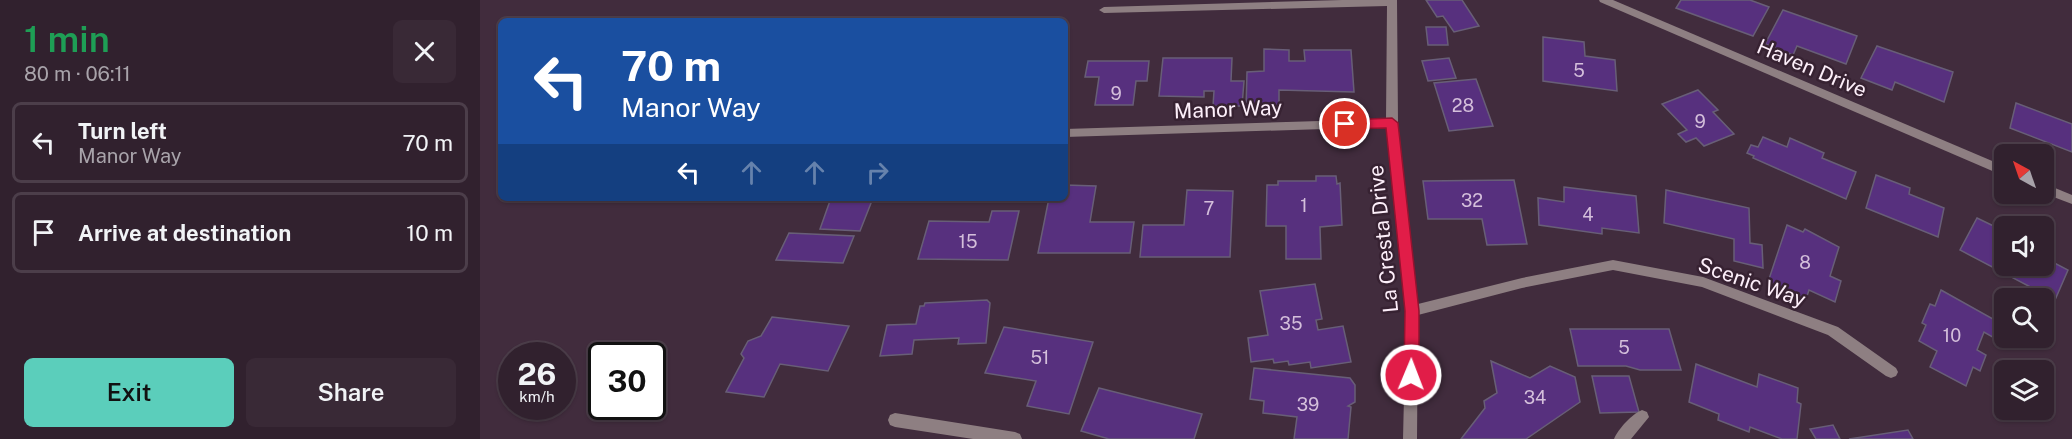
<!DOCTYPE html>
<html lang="en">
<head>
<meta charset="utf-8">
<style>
  body { margin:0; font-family:"Public Sans",sans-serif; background:#392936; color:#f1f3f6; height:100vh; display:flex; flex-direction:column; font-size:22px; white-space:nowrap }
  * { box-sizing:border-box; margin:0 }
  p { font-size:20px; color:#a8a3aa }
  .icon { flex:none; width:33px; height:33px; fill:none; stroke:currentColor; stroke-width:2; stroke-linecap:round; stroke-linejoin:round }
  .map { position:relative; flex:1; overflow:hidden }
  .panel { display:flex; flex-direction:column; background:#31212e; width:480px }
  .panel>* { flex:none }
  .guide { position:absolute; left:18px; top:18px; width:570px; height:183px; border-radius:9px; box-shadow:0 2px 4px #0004,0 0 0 2px #4c3e4a; background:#1a4fa0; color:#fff; overflow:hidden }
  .needle { width:39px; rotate:320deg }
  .fabs { position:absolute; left:1514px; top:144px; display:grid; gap:12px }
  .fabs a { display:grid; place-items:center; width:60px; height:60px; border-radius:9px; background:#31212e; box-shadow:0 2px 4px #0004,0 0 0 2px #4c3e4a; font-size:30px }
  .speed { position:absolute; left:18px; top:342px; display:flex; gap:12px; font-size:30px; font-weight:700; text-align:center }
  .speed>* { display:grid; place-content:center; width:78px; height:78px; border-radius:50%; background:#31212e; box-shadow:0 2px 4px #0004,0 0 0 2px #4c3e4a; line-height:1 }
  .speed small { font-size:15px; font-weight:400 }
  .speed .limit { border:3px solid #111; border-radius:9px; background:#fff; color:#111 }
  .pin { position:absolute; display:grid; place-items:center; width:51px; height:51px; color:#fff; margin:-26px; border:3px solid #fff; border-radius:50%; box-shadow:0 2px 6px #0007 }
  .me { position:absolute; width:66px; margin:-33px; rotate:1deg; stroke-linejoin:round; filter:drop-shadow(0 0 4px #0008) }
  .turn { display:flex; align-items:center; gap:21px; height:126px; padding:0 24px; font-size:27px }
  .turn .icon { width:78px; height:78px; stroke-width:2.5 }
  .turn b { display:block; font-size:42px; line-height:51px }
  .lanes { display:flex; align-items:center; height:57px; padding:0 24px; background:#0003; justify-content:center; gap:30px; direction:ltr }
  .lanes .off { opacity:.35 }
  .round { display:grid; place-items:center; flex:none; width:63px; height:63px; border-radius:9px; background:#392936 }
  .overview { display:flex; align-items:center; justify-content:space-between; height:102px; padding:0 24px }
  h1 { font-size:36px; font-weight:600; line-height:45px; color:#1e9e55 }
  .primary-button { display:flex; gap:12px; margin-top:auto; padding:12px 24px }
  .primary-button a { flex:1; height:69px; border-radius:9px; background:#5bcebb; color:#111; font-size:24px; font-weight:600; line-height:69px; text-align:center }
  .primary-button a+a { background:#392936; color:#f1f3f6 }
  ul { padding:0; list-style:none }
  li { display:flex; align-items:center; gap:18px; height:81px; margin:0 12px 9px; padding:0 12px; border:3px solid #4c3e4a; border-radius:9px }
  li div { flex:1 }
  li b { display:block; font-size:22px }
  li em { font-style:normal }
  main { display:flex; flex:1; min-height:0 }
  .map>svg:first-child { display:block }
  .building { fill:#57307e; stroke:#685e77; stroke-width:1.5 }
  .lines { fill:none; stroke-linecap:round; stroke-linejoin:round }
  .street { fill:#8e7f82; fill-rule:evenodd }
  .route { fill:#e11d48; stroke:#92132f; stroke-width:1.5 }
  .labels { text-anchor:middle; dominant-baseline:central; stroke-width:5; stroke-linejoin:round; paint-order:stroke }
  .number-label { font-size:18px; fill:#d4bfdb }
  .street-label { font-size:21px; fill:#fdeffa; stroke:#372232 }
</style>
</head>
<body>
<main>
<section class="panel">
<div class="overview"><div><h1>1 min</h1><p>80 m · 06:11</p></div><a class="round"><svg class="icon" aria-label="close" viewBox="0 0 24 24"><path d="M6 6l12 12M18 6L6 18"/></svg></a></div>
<ul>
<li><svg class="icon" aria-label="left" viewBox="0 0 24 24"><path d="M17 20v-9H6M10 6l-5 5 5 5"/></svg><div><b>Turn left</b><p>Manor Way</p></div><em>70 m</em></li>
<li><svg class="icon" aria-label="arrive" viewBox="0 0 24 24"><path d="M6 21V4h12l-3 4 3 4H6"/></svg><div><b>Arrive at destination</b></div><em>10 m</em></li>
</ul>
<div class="primary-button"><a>Exit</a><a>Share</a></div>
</section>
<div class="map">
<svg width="1592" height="439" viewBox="0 0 1592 439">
  <rect width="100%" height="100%" fill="#412c3d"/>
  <g class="building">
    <polygon points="946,0 982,0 999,26 974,32 963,16 957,17"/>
    <polygon points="1201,0 1270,0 1289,7 1273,36 1196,8"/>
    <polygon points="1303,10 1377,36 1366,64 1317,46 1313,55 1285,44"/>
    <polygon points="946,27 966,27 968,45 948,45"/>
    <polygon points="1063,37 1104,42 1105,56 1135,60 1137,91 1063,81"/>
    <polygon points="1397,46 1473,72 1464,102 1415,82 1412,90 1381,78"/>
    <polygon points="784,49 809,50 809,61 825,61 824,50 871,50 874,92 799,90 799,109 766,109 767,72 784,71"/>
    <polygon points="683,58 752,58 751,81 764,81 762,106 733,106 734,91 724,91 724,97 679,96"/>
    <polygon points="969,58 976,78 948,81 942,61"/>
    <polygon points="608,61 669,61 667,81 656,81 653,105 615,105 619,77 605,77"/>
    <polygon points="996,79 1013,126 969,131 954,83"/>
    <polygon points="1218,90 1238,110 1233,112 1254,134 1224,146 1216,138 1206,142 1198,134 1207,130 1182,104"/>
    <polygon points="1536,103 1592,124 1592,152 1530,128"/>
    <polygon points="1283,137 1307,147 1310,138 1344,153 1342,158 1376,172 1366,199 1273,158 1274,156 1267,153 1271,145 1278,147"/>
    <polygon points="1396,175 1430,188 1429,194 1464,208 1458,237 1386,208"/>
    <polygon points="836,176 856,176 857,184 860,183 862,225 840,227 841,259 806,259 806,226 786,226 787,185 798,185 798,181 836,181"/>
    <polygon points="1034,180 1047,244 1007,245 1002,219 948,219 943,181"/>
    <polygon points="585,185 616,186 610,222 654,222 650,253 558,253 569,198 585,198"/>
    <polygon points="1084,187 1156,196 1159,233 1122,228 1122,234 1059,225 1058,198 1084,202"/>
    <polygon points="707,190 753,191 750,257 660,257 663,225 704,225"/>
    <polygon points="1186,190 1269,208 1270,243 1282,245 1283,268 1254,261 1254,239 1184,223"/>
    <polygon points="351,198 393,198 380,231 340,229"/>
    <polygon points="512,211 539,211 528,260 438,259 449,221 509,222"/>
    <polygon points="1497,218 1524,231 1524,266 1563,266 1563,257 1588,270 1575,300 1480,250"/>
    <polygon points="1307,225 1323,232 1325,229 1359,247 1350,276 1361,281 1355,302 1329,290 1326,299 1288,282"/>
    <polygon points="309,233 374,236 363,263 296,260"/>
    <polygon points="835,284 842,319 836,320 838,330 863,326 871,362 831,368 830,362 809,365 808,361 794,363 793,359 771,362 768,338 788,335 780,291"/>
    <polygon points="1461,290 1522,324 1516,339 1504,332 1497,350 1506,355 1500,371 1493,367 1486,386 1450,367 1457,351 1439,341 1446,325 1442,323 1450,304 1455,306"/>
    <polygon points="507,300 510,303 506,343 478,344 479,338 434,340 432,354 400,356 407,325 436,324 440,306 444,306 445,303"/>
    <polygon points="292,317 369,326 348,371 300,364 284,397 246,392 264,358 261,354 268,341 281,336"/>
    <polygon points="524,327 613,342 589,414 547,406 556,381 505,373"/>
    <polygon points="1090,329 1189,329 1201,370 1160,370 1146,366 1098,366"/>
    <polygon points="1011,361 1050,378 1070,366 1095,377 1100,402 1046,439 981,439 1005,408 1004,401 1017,393"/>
    <polygon points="1216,364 1277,387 1279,374 1318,388 1317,402 1321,404 1317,439 1302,439 1270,427 1269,432 1238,420 1239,414 1209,402"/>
    <polygon points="774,368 870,378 875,385 875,402 868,406 871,407 868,439 814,439 817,417 783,413 784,401 770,399"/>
    <polygon points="1112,376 1149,376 1159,412 1120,413"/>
    <polygon points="619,388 722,414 714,439 629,439 601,431"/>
    <polygon points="1353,425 1360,439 1336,439 1330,429"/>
    <polygon points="1428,430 1433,439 1369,439"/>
  </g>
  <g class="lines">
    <g class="street">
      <polygon points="862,0 917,0 918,123 938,304 1042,278 1133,260 1223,277 1358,327 1416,368 1418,372 1416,376 1411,378 1406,376 1348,335 1222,287 1133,270 1042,288 938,315 937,439 923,439 926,311 907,127 585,137 585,129 906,119 907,6 624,13 619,10 624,7"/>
      <polygon points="1119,0 1133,0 1524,166 1524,176 1120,2"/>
      <polygon points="1563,183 1592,195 1592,204 1563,193"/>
      <path d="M1162 410 1167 412 1169 417 1151 439H1134C1138 429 1152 414 1162 410Z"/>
      <polygon points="415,413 535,432 540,434 542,439 493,439 415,427 410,425 408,420 410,415"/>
    </g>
  </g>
  <polygon class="route" points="912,118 918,123 939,311 939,375 937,380 931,382 926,380 924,375 925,311 906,128 865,129 859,124 865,120"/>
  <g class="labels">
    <g class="number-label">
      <text x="1099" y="70">5</text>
      <text x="636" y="93">9</text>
      <text x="983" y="105">28</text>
      <text x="1220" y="121">9</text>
      <text x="992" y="200">32</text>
      <text x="824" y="205">1</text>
      <text x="729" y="208">7</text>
      <text x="1108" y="214">4</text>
      <text x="488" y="241">15</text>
      <text x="1325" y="262">8</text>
      <text x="811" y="323">35</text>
      <text x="1472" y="335">10</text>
      <text x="1144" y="347">5</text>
      <text x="560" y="357">51</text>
      <text x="1055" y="397">34</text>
      <text x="828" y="404">39</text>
    </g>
    <g class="street-label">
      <text transform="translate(1332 68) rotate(23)">Haven Drive</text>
      <text transform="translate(748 109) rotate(-2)">Manor Way</text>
      <text transform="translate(903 239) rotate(-96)">La Cresta Drive</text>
      <text transform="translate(1272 282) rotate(19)">Scenic Way</text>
    </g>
  </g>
</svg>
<div class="fabs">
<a><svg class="needle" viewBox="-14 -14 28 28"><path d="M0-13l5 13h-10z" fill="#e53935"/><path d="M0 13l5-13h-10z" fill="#a8a3aa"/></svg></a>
<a><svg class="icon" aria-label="sound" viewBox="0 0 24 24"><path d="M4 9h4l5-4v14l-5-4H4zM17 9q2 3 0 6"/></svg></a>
<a><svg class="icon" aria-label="search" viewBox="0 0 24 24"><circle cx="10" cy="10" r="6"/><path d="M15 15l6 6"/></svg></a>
<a><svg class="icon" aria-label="layers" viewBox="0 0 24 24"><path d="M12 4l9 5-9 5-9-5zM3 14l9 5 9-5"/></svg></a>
</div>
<div class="speed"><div>26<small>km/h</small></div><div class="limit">30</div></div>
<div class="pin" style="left:865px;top:124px;background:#d93025"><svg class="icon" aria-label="arrive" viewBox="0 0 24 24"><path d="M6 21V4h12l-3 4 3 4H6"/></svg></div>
<svg class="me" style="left:931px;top:375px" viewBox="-20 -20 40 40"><circle r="17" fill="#e11d48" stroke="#fff" stroke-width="3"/><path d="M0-11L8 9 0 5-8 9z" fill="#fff"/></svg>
<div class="guide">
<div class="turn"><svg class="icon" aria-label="left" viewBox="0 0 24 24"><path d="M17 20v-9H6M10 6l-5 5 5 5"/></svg><div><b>70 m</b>Manor Way</div></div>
<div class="lanes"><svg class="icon" aria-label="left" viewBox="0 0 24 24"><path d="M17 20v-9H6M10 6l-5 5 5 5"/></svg><svg class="icon off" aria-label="ahead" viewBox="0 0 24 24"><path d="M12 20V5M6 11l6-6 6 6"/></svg><svg class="icon off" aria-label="ahead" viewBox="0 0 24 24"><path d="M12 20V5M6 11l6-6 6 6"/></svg><svg class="icon off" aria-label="right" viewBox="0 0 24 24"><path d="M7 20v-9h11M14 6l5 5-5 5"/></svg></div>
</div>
</div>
</main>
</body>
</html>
